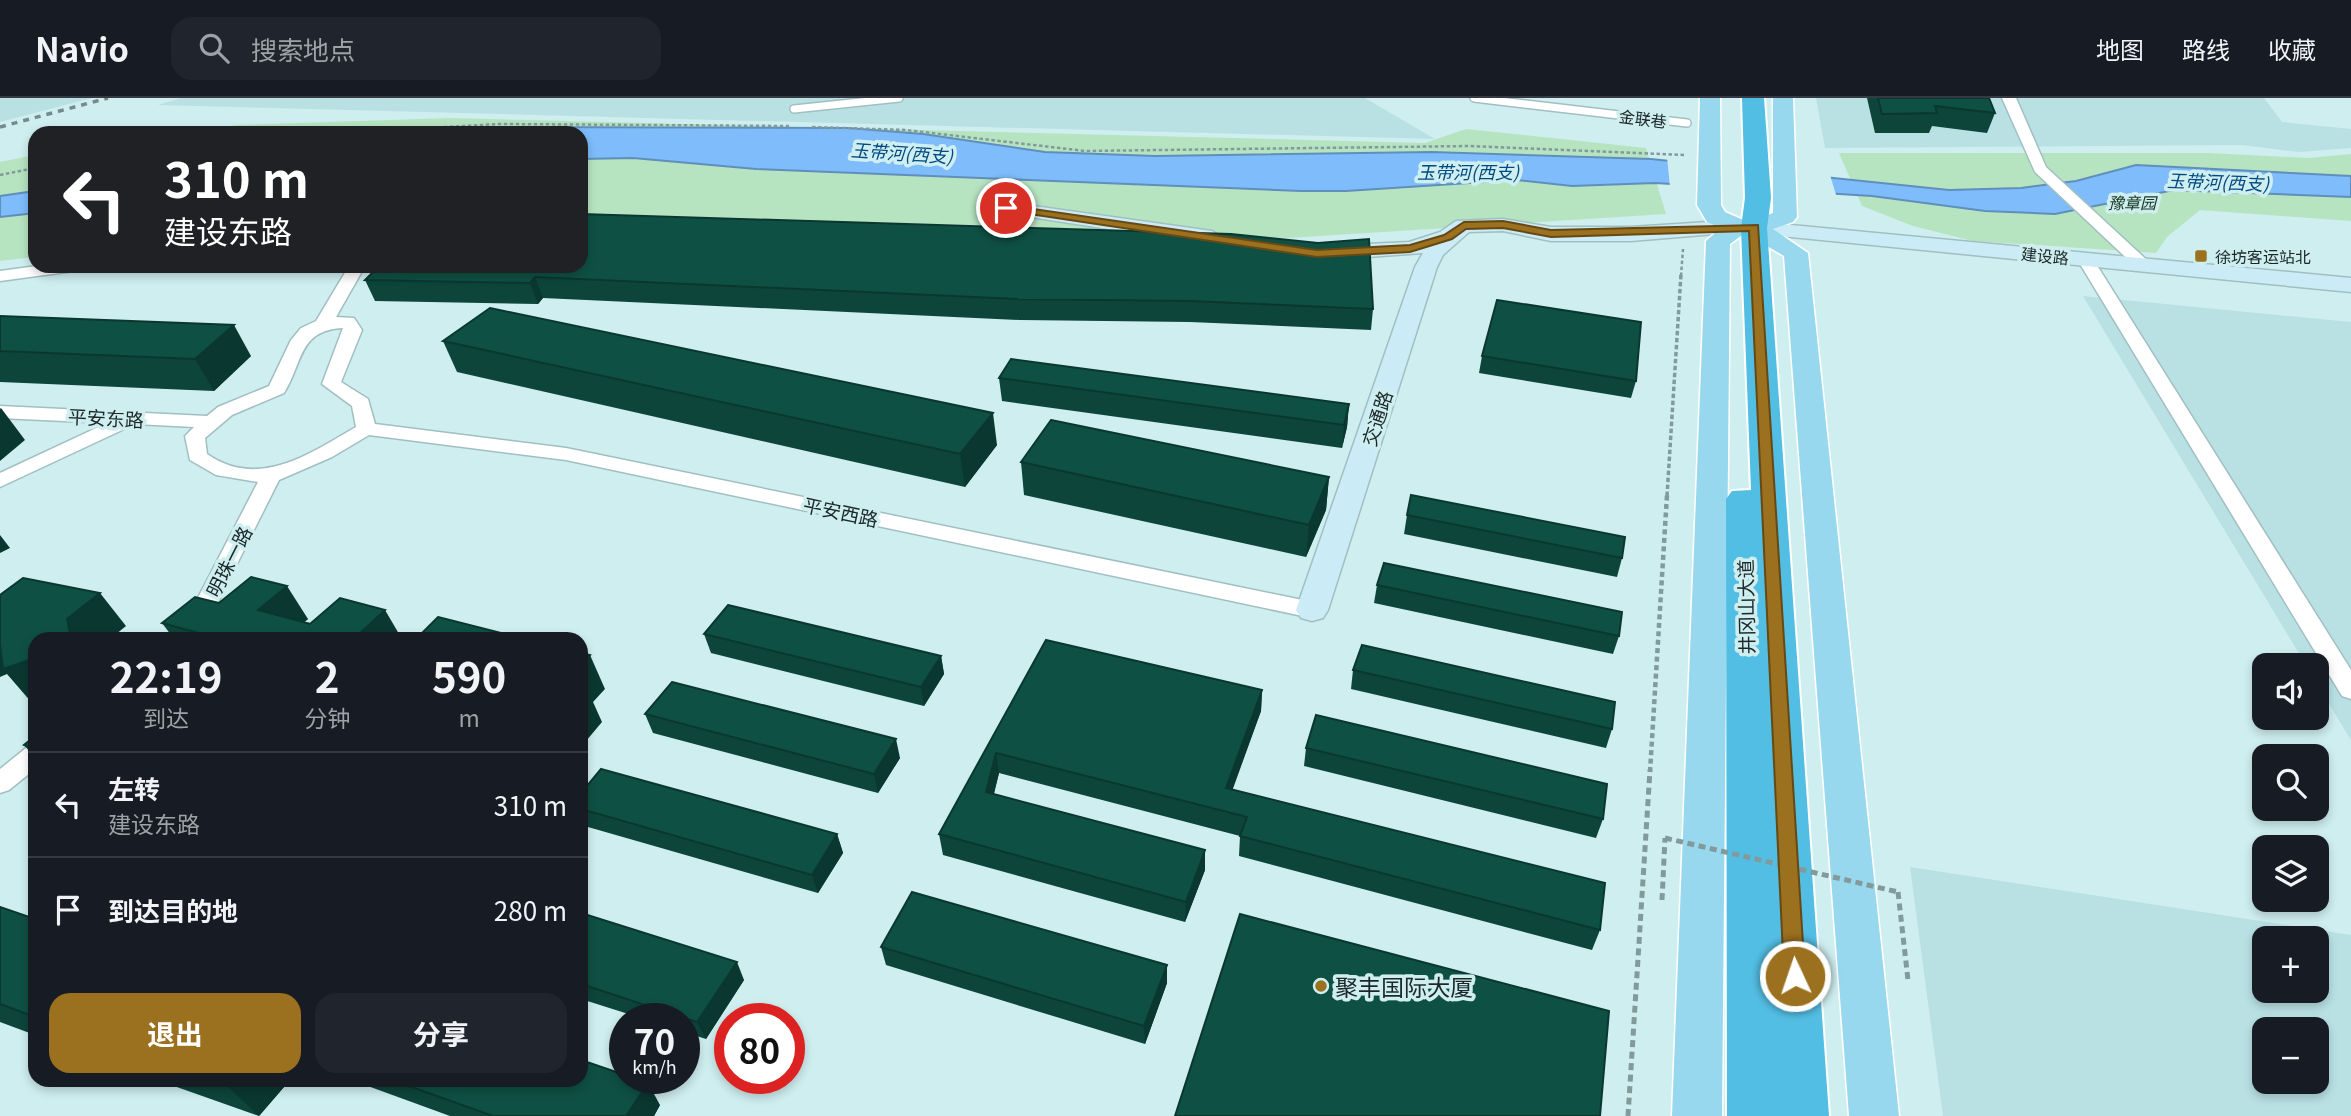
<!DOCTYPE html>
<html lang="zh">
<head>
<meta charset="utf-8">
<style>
  body { margin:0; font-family:Georgia,"Noto Sans SC",serif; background:#20242c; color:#f1f3f6; height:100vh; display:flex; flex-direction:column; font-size:26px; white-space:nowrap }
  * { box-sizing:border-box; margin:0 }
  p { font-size:23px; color:#9ea1a6 }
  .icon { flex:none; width:38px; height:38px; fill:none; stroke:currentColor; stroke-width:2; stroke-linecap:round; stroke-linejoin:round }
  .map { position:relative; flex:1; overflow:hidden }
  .drawer { position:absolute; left:28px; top:534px; width:560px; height:455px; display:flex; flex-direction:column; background:#171b24; border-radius:21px; box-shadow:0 4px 10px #0003 }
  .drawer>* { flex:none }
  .hud { position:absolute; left:28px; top:28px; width:560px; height:147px; border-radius:21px; box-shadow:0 4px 10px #0003; background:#202124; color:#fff; overflow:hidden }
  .buttons { position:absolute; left:2252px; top:555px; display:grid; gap:14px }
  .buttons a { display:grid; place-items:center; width:77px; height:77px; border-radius:14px; background:#171b24; box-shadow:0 4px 10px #0003; font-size:35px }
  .speed { position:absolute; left:609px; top:905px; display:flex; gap:14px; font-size:35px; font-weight:700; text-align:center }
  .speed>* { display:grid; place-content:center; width:91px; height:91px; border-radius:50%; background:#171b24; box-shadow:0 4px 10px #0003; line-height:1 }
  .speed small { font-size:18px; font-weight:400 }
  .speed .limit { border:10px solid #d22; background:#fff; color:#111 }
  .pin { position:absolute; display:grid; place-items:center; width:60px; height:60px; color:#fff; margin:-30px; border:4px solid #fff; border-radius:50%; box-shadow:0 2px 7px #0007 }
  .me { position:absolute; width:77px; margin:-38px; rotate:357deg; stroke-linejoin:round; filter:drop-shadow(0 0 5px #0008) }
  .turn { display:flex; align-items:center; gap:24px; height:147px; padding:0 21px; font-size:32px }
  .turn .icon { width:91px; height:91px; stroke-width:2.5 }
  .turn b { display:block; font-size:49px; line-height:60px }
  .eta { display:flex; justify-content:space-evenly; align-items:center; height:119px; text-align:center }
  .eta b { font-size:42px; font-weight:700; line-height:49px }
  .button { display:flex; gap:14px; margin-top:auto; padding:14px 21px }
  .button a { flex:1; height:80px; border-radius:21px; background:#9b701e; color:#fff; font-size:28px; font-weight:700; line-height:80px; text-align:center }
  .button a+a { background:#20242c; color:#f1f3f6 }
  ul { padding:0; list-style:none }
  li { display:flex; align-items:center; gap:21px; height:105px; padding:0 21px; border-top:2px solid #363941 }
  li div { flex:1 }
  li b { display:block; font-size:26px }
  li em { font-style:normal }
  header { display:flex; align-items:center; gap:42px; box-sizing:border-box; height:98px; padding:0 35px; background:#171b24; border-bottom:2px solid #363941 }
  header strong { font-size:33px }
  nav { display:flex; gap:38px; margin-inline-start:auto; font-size:24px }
  .search { width:490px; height:63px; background:#20242c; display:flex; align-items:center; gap:18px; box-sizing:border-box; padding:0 24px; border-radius:21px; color:#9ea1a6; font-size:26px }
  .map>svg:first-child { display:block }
  .built { fill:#b9e1e4; fill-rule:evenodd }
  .green { fill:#b6e4c1 }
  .water { fill:#7ebcfb; stroke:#608fbc; stroke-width:2 }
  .pier { fill:#cfeef0 }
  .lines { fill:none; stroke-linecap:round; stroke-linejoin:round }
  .lane-casing { stroke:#a1bfc1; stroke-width:10 }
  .street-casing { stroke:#a1bfc1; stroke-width:3 }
  .secondary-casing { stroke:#a1bfc1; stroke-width:3 }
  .primary-casing { stroke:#fff; stroke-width:3 }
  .highway-casing { stroke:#fff; stroke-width:4 }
  .path-far3 { stroke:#839a9c; stroke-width:2.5; stroke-dasharray:3.5 2.5; stroke-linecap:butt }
  .path-far2 { stroke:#839a9c; stroke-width:3.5; stroke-dasharray:4.5 2.5; stroke-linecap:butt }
  .path-far1 { stroke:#839a9c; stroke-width:4.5; stroke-dasharray:5 3.5; stroke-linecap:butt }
  .path { stroke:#839a9c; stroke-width:5; stroke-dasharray:7 4.5; stroke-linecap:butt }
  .lane { stroke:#fff; stroke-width:7 }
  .street { fill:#fff; fill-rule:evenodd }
  .secondary { fill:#cbecf7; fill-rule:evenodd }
  .primary { fill:#98d8ef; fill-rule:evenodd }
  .highway { fill:#53bee4; fill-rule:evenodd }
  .rail { stroke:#758a8c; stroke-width:3.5; stroke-dasharray:6 6; stroke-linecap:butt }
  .path-bridge { stroke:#839a9c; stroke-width:5; stroke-dasharray:7 4.5; stroke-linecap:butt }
  .wall { fill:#0d453a }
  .shaded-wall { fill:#0a3830 }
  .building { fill:#0f5044; stroke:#0a3830; stroke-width:2 }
  .route { fill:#9b701e; stroke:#654914; stroke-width:2 }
  .poi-dot { fill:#9b701e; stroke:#cfeef0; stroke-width:2.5 }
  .labels { text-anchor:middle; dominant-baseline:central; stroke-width:7; stroke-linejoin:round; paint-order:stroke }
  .far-street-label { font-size:16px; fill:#1b2728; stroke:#cfeef0 }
  .far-park-label { font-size:16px; font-style:italic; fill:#14351f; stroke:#cfeef0 }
  .far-poi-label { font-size:16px; fill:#1b2728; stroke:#cfeef0; text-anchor:start }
  .far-water-label { font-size:18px; font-style:italic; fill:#004981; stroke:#cfeef0 }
  .street-label { font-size:19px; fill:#1b2728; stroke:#cfeef0 }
  .near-poi-label { font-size:23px; fill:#1b2728; stroke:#cfeef0; text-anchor:start }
</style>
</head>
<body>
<header>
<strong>Navio</strong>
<div class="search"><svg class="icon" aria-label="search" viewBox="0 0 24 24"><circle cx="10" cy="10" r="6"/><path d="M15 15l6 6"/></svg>搜索地点</div>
<nav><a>地图</a><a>路线</a><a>收藏</a></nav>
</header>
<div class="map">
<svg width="2351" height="1018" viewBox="0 0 2351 1018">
  <rect width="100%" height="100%" fill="#cfeef0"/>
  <g class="built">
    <polygon points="0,0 92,0 0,24"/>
    <polygon points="181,0 1365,0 1435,41 158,7"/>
    <polygon points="1816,0 2264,0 2282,24 2351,31 2351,50 2299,54 2242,47 1825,50"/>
    <polygon points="2083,198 2351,224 2351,642 2317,586 2317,567 2306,567"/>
    <path d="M1910 769 2351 837V1018H1943ZM2317 840V892H2264V840ZM2264 931H2317V984H2264Z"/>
  </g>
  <g class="green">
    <polygon points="449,20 1425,45 1466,31 1646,50 1666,116 1288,140 978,127 581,118 581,35 164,35 238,27"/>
    <polygon points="1839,55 2209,55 2309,60 2351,56 2351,123 2200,112 2167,139 2156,155 1973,143 1913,128 1862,108"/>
    <polygon points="35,57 35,159 0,163 0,64"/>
  </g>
  <g class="water">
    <polygon points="473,29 848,30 923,36 1045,54 1155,58 1432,54 1651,61 1949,92 2021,90 2076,83 2136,67 2351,78 2351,99 2174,92 2055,116 1985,113 1872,98 1655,85 1572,88 1516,82 1346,93 1300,93 756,71 633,60 581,61 581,35 439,35"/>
    <polygon points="35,93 35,115 0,119 0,98"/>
  </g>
  <polygon class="pier" points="1667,59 1830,77 1837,100 1670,89"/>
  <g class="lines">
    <g class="lane-casing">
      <g id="lane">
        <polyline points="1474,0 1687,25"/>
        <polyline points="794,11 899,0"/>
      </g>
    </g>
    <g class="street-casing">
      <g id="street">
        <polygon points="2002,0 2016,0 2046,69 2149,164 2149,170 2137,170 2035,74"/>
        <polygon points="2085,156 2093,161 2351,572 2351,601 2342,598 2077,161"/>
        <polygon points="37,168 82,168 74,173 0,183 0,173"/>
        <path d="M349 168H365L336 219 354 220 362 232 341 284 368 301 375 326 566 350 1312 504 1320 506 1323 512 1320 518 1312 520 566 362 369 337 332 359 279 382 204 532 193 541H165L187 521 258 384 216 377 190 362 185 338 194 329 135 326 0 389V375L107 325 0 320V308L207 318 218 309 269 288 291 242 301 230 316 223ZM343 230 322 286 352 308 356 329C309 356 259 392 207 356L205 340 232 317 284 295C303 265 298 232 343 230Z"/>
        <polygon points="35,647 35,671 9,692 0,695 0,671 26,650"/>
      </g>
    </g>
    <g class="secondary-casing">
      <g id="secondary">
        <polygon points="1006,104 1212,133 1223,140 1212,147 999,114 995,110 999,106"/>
        <polygon points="1503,121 1551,129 1631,129 1739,122 2351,180 2351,194 1739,134 1631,143 1551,143 1503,133 1469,134 1443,157 1437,169 1328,512 1323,520 1312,523 1301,520 1296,512 1415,169 1423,155 1326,162 1315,155 1326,148 1409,144 1440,134 1456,123"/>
      </g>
    </g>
    <g class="primary-casing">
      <polygon id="primary" points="1700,0 1720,0 1721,107 1725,114 1748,124 1773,115 1773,0 1793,0 1797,119 1793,124 1773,131 1808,155 1899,1018 1849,1018 1784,158 1745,135 1730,146 1722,1018 1672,1018 1706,143 1721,130 1707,124 1697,107"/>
    </g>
    <g class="highway-casing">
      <polygon id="highway" points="1742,0 1764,0 1771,100 1767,130 1829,1018 1727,1018 1726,401 1732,393 1751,392 1741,130 1745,100"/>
    </g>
    <g class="path-far3">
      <polyline points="812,29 906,32 1085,53 1469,48 1684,57"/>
      <polyline points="336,35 500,26 789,28"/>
      <polyline points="0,77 35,70"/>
      <polyline points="1681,178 1683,151"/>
    </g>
    <polyline class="path-far2" points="1667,398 1681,176"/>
    <polyline class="path-far1" points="1650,674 1667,397"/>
    <g class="path">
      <polyline points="1898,794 1908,882"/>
      <polyline points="1662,802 1665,740"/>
      <polyline points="1628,1018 1650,672"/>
    </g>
    <use href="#lane" class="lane"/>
    <use href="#street" class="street"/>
    <use href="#secondary" class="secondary"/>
    <use href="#primary" class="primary"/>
    <use href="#highway" class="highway"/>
    <polyline class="rail" points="0,29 108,0"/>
    <polyline class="path-bridge" points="1665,740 1898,794"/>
  </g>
  <g class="wall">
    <polygon points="1867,0 1989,0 1995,15 1987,35 1932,28 1929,35 1875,35"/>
    <polygon points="379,168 1373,211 1371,232 1190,224 1020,222 543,200 538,206 375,203 365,182"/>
    <polygon points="0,218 251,258 214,293 0,284"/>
    <polygon points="443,243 997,347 965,389 457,274"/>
    <polygon points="1482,258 1636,283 1631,300 1479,275"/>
    <polygon points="999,280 1349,306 1347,329 1342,350 1002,303"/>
    <polygon points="1021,364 1329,379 1326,412 1306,459 1024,397"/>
    <polygon points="1407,417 1622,460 1617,479 1404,436"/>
    <polygon points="1377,487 1619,538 1613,556 1374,505"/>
    <polygon points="308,521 304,524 402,541 174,541 162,525"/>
    <polygon points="704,536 941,558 944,576 924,608 711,555"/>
    <polygon points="1046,542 1262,592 1261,613 1232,691 1600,832 1592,852 1239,758 1240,738 999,675 994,696 1205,772 1185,824 943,757 939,736"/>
    <polygon points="1353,572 1612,631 1606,650 1351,591"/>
    <polygon points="645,616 900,660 878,695 653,635"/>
    <polygon points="35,638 35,660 24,647"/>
    <polygon points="1306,650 1603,721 1596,740 1304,668"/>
    <polygon points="581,695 837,736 843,755 818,795 581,727"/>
    <polygon points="0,809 35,821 35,937 0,924"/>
    <polygon points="581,815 744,882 706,941 684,934 684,920 641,920 581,901"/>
    <polygon points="881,849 1167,867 1167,885 1145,946 886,867"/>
    <polygon points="157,982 290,982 259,1018"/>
    <polygon points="360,982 581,982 660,1007 654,1018 450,1018 365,987"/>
  </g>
  <g class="shaded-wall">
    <polygon points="535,179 543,200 538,206 530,185"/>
    <polygon points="234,227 251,258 214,293 195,261"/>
    <polygon points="1349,306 1347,329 1342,350 1344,327"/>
    <polygon points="1,310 25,342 0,363 0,311"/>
    <polygon points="993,315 997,347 965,389 960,356"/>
    <polygon points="1329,379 1326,412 1306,459 1309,427"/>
    <polygon points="0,437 10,450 0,455"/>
    <polygon points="287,488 308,521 285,541 258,512"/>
    <polygon points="100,495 126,528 110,541 71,541 67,521"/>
    <polygon points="385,512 402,541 361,541 359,536"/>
    <polygon points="0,537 35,560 35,604 32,605 7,576 0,579"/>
    <polygon points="590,557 605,591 593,604 602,624 581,649 581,567"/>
    <polygon points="941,558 944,576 924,608 921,589"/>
    <polygon points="1262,592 1261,613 1226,710 1226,690"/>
    <polygon points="896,641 900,660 878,695 874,676"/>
    <polygon points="996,655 999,675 989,714 986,694"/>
    <polygon points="837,736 843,755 818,795 812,777"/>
    <polygon points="1205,752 1205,772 1185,824 1186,804"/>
    <polygon points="737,864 744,882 706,941 697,924"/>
    <polygon points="1167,867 1167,885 1145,946 1144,928"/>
    <polygon points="233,982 290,982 259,1018 227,988"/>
    <polygon points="648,985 660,1007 654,1018 626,1018"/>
  </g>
  <g class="building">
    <polygon points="1878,0 1989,0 1995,15 1935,8 1937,15 1882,16"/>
    <polygon points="581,116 1231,136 1318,145 1369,141 1373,211 1190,203 1018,201 535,179 530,185 365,182 379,168 581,168"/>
    <polygon points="1497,202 1641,224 1636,283 1482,258"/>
    <polygon points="490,210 993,315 960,356 443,243"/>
    <polygon points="0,218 234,227 195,261 0,253"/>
    <polygon points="1011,261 1349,306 1344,327 999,280"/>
    <polygon points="1051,322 1329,379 1309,427 1021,364"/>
    <polygon points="1411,397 1625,439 1622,460 1407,417"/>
    <polygon points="1384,465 1622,514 1619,538 1377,487"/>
    <polygon points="251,479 287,488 258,512 310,526 340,500 385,512 359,536 377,541 220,541 162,525 195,499 219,505"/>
    <polygon points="23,480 100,495 67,521 71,541 35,541 35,560 3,571 0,546 0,497"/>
    <polygon points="728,507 941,558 921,589 704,536"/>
    <polygon points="438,519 525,541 416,541"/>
    <polygon points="1046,542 1262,592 1226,690 1605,785 1600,832 1240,738 1247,719 996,655 986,694 1205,752 1186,804 939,736"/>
    <polygon points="1362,547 1615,604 1612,631 1353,572"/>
    <polygon points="581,555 590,557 581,567"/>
    <polygon points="672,584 896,641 874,676 645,616"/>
    <polygon points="581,589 587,591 581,598"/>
    <polygon points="1316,617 1607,686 1603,721 1306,650"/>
    <polygon points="35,638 35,651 24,647"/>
    <polygon points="601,671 837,736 812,777 581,711 581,695"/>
    <polygon points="912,794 1167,867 1144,928 881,849"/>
    <polygon points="0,809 35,821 35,919 0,906"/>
    <polygon points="581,815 737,864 697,924 581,886"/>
    <polygon points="1240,816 1609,913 1600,1018 1175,1018"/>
    <polygon points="581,962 625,977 625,980 632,980 648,985 626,1018 493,1018 392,982 581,982"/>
    <polygon points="209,982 233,982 227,988"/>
  </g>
  <polygon class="route" points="1006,107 1317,152 1410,147 1444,137 1464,124 1503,123 1551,132 1758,127 1805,878 1802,885 1795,888 1787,885 1784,878 1749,133 1551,139 1503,130 1466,131 1452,141 1410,154 1317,159 1003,112 1001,110"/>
  <g class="poi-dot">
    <rect x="2194" y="151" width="14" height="14" rx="3.5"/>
    <circle cx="1321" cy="888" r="7"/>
  </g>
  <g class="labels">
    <g class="far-street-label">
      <text transform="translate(1643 20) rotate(7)">金联巷</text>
      <text transform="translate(2045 157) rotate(6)">建设路</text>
    </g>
    <g class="far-park-label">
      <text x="2132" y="104">豫章园</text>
    </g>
    <g class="far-poi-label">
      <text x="2215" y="158">徐坊客运站北</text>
    </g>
    <g class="far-water-label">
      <text transform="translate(902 54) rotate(4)">玉带河(西支)</text>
      <text x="1468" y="73">玉带河(西支)</text>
      <text transform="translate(2218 83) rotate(2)">玉带河(西支)</text>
    </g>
    <g class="street-label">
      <text transform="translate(106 319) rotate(3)">平安东路</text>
      <text transform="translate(1376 320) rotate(-72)">交通路</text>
      <text transform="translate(841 413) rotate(12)">平安西路</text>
      <text transform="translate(228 463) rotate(-63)">明珠一路</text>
      <text transform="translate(1745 509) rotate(-91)">井冈山大道</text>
    </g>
    <g class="near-poi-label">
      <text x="1335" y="888">聚丰国际大厦</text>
    </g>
  </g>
</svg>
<div class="buttons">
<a><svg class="icon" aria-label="sound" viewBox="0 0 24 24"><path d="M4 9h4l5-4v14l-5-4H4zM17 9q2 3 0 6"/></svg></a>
<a><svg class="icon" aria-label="search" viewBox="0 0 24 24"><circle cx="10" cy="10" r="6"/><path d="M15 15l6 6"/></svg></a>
<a><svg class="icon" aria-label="layers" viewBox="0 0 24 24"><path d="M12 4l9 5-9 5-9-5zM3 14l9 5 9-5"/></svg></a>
<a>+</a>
<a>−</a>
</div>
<div class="speed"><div>70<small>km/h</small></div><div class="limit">80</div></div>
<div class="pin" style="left:1006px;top:110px;background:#d93025"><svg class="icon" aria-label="arrive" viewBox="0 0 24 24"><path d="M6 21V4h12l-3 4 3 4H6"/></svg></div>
<svg class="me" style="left:1795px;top:878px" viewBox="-20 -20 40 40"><circle r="17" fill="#9b701e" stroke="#fff" stroke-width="3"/><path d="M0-11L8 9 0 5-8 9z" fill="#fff"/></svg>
<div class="hud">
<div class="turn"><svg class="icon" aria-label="left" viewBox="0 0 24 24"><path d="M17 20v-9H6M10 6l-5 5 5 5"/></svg><div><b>310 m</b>建设东路</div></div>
</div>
<section class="drawer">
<div class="eta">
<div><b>22:19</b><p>到达</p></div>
<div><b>2</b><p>分钟</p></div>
<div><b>590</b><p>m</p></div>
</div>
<ul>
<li><svg class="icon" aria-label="left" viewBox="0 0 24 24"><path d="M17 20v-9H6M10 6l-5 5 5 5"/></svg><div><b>左转</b><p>建设东路</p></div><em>310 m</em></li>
<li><svg class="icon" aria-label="arrive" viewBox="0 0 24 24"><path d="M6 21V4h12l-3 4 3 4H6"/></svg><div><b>到达目的地</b></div><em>280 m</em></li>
</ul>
<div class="button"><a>退出</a><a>分享</a></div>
</section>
</div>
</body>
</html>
